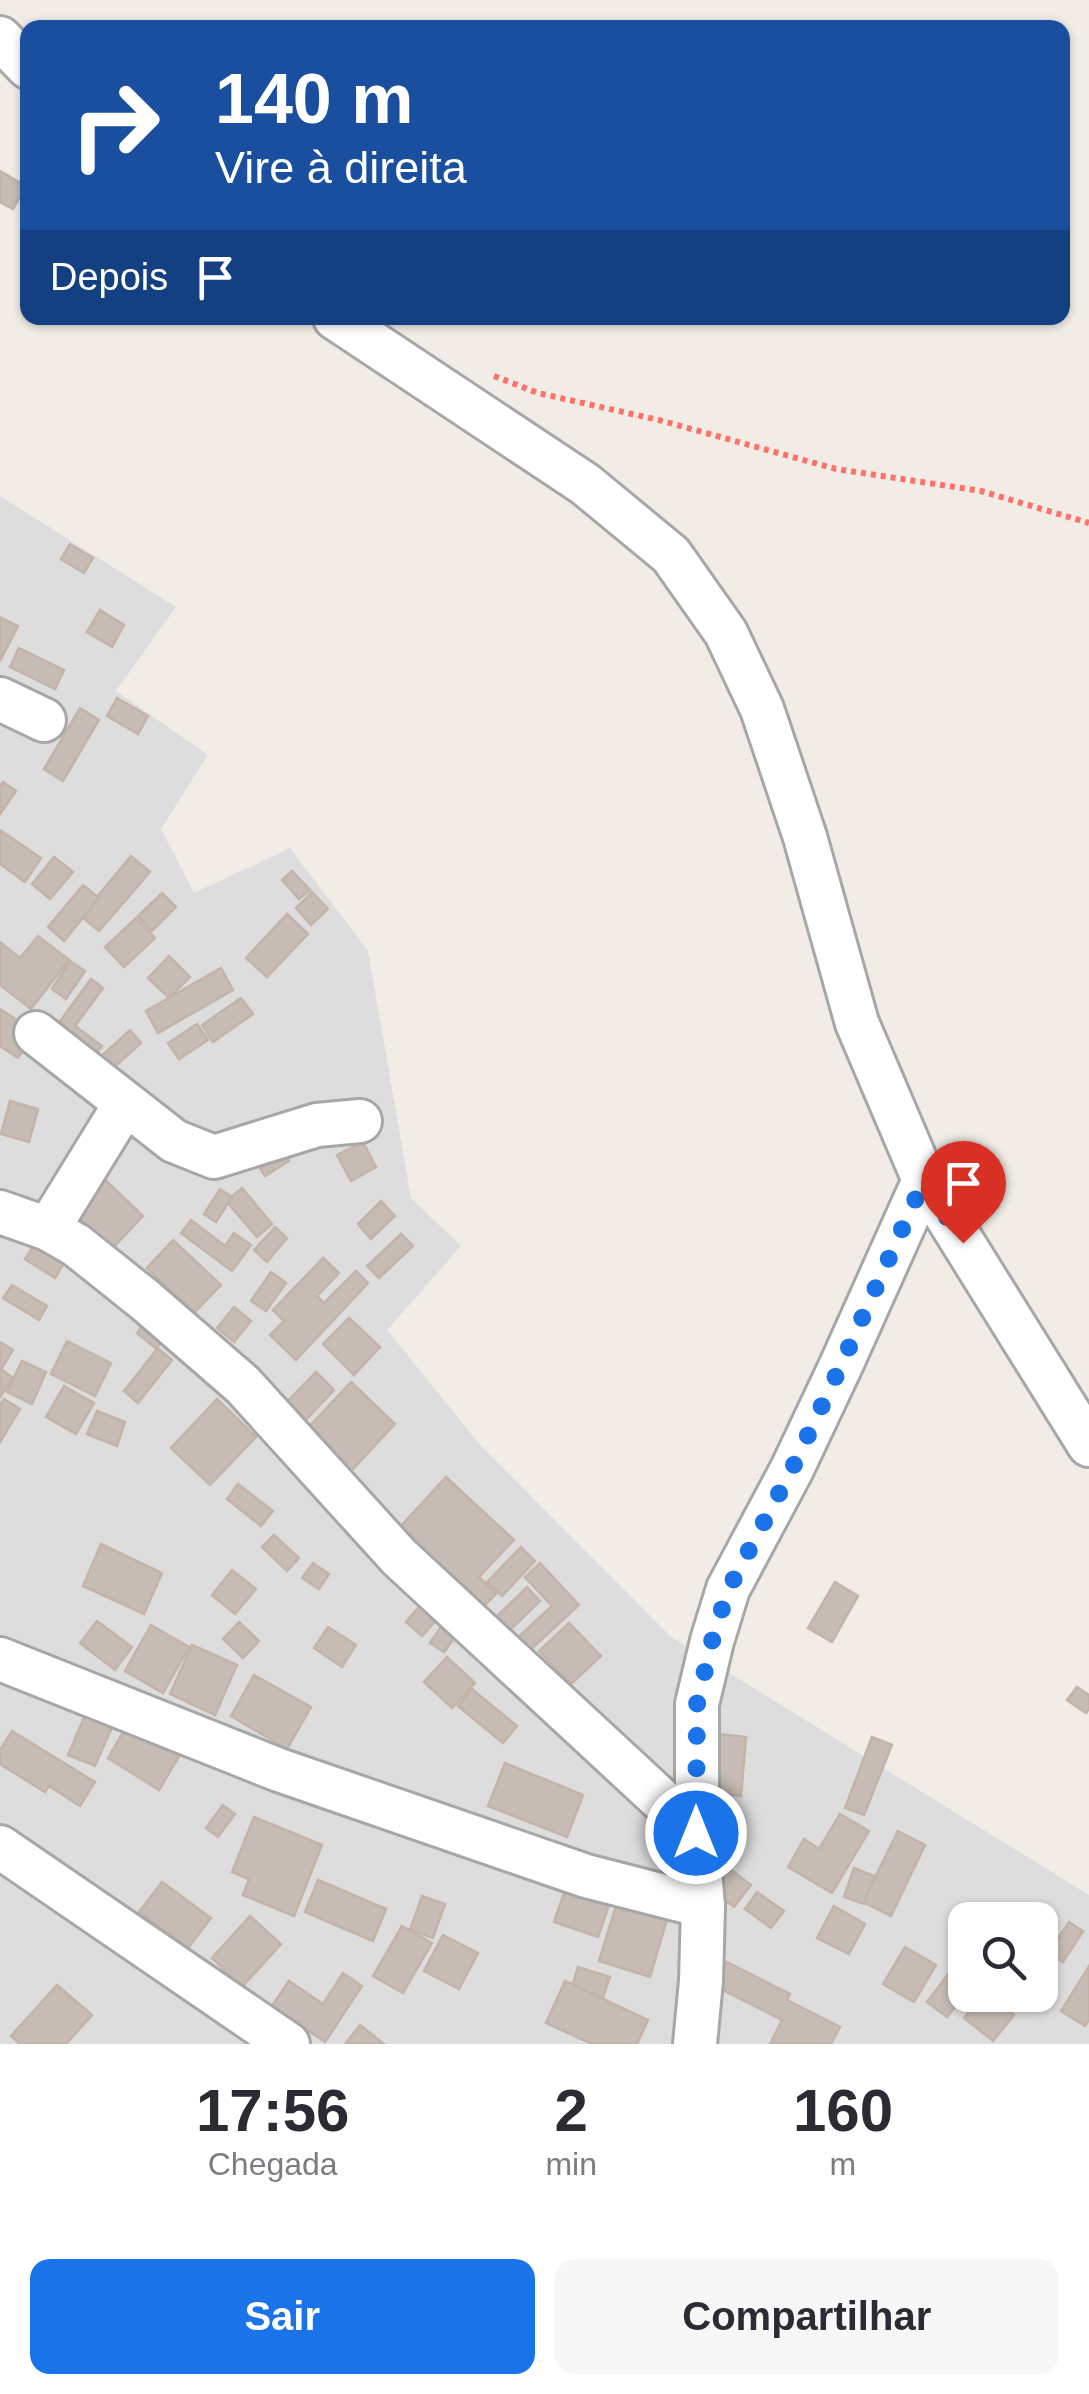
<!DOCTYPE html>
<html lang="pt">
<head>
<meta charset="utf-8">
<style>
  body { margin:0; font-family:Helvetica,sans-serif; background:#f7f7f7; color:#2b2b33; height:100vh; display:flex; flex-direction:column; font-size:38px; white-space:nowrap }
  * { box-sizing:border-box; margin:0 }
  p { font-size:32px; color:#7c7c81 }
  .icon { flex:none; width:55px; height:55px; fill:none; stroke:currentColor; stroke-width:2; stroke-linecap:round; stroke-linejoin:round }
  .map { position:relative; height:2044px; overflow:hidden }
  .panel { display:flex; flex-direction:column; background:#fff; flex:1 }
  .panel>* { flex:none }
  .hud { position:absolute; left:20px; top:20px; width:1050px; height:305px; border-radius:20px; box-shadow:0 2px 8px #0004; background:#1a4fa0; color:#fff; overflow:hidden }
  .fabs { position:absolute; left:948px; top:1902px; display:grid; gap:20px }
  .fabs a { display:grid; place-items:center; width:110px; height:110px; border-radius:20px; background:#fff; box-shadow:0 2px 8px #0004; font-size:50px }
  .pin { position:absolute; display:grid; place-items:center; width:85px; height:85px; color:#fff; margin:-102px -42px; border-radius:50% 50% 50% 0; rotate:-45deg; box-shadow:0 0 10px #0007 }
  .pin .icon { rotate:45deg }
  .me { position:absolute; width:110px; margin:-55px; rotate:0deg; stroke-linejoin:round; filter:drop-shadow(0 0 8px #0008) }
  .turn { display:flex; align-items:center; gap:35px; height:210px; padding:0 30px; font-size:45px }
  .turn .icon { width:130px; height:130px; stroke-width:2.5 }
  .turn b { display:block; font-size:70px; line-height:85px }
  .then { display:flex; align-items:center; height:95px; padding:0 30px; background:#0003; gap:20px; font-size:38px }
  .eta { display:flex; justify-content:space-evenly; align-items:center; height:170px; text-align:center }
  .eta b { font-size:60px; font-weight:800; line-height:70px }
  .action { display:flex; gap:20px; margin-top:auto; padding:20px 30px }
  .action a { flex:1; height:115px; border-radius:20px; background:#1a73e8; color:#fff; font-size:40px; font-weight:800; line-height:115px; text-align:center }
  .action a+a { background:#f7f7f7; color:#2b2b33 }
  .map>svg:first-child { display:block }
  .residential { fill:#dedddd; fill-rule:evenodd }
  .building { fill:#c6bcb5; stroke:#c4b3a8; stroke-width:2.5 }
  .lines { fill:none; stroke-linecap:round; stroke-linejoin:round }
  .minor-casing { stroke:#a7a7a7; stroke-width:48 }
  .path { stroke:#ff7269; stroke-width:6; stroke-dasharray:5 5; stroke-linecap:butt }
  .minor { stroke:#fff; stroke-width:42 }
  .route { stroke:#1a73e8; stroke-width:18; stroke-dasharray:0 32.4 }
</style>
</head>
<body>
<div class="map">
<svg width="1089" height="2044" viewBox="0 0 1089 2044">
  <rect width="100%" height="100%" fill="#f1ede6"/>
  <path class="residential" d="M0 496 176 607 116 691 208 755 161 829 194 893 290 848 368 951 411 1198 461 1246 387 1330 481 1446 671 1637 1089 1895V2044H0ZM965 1920H1040V1995H965Z"/>
  <g class="building">
    <polygon points="0,171 26,186 13,209 0,202"/>
    <polygon points="70,544 93,558 84,573 61,559"/>
    <polygon points="100,610 124,625 112,647 87,632"/>
    <polygon points="0,617 18,626 0,661"/>
    <polygon points="19,648 64,670 55,689 10,667"/>
    <polygon points="117,698 148,716 138,734 107,716"/>
    <polygon points="80,708 99,720 63,781 44,769"/>
    <polygon points="3,782 16,791 0,814 0,786"/>
    <polygon points="0,830 41,858 25,882 0,864"/>
    <polygon points="131,856 150,872 99,931 81,916"/>
    <polygon points="54,857 73,872 50,899 32,884"/>
    <polygon points="292,871 310,890 299,899 282,880"/>
    <polygon points="83,885 99,898 64,941 48,927"/>
    <polygon points="312,892 328,909 311,925 296,908"/>
    <polygon points="162,893 176,907 152,931 138,916"/>
    <polygon points="287,914 308,934 267,977 246,958"/>
    <polygon points="136,918 155,938 124,967 105,947"/>
    <polygon points="38,936 69,960 31,1009 0,985 0,942 20,958"/>
    <polygon points="169,956 190,977 169,998 148,978"/>
    <polygon points="70,961 85,971 66,999 52,989"/>
    <polygon points="221,968 233,990 158,1033 146,1011"/>
    <polygon points="91,979 103,988 75,1026 102,1046 91,1060 52,1032"/>
    <polygon points="241,998 253,1014 213,1042 202,1025"/>
    <polygon points="0,1009 35,1032 18,1058 0,1046"/>
    <polygon points="197,1024 208,1040 179,1059 168,1043"/>
    <polygon points="130,1030 141,1043 108,1073 96,1061"/>
    <polygon points="10,1101 38,1109 29,1142 1,1134"/>
    <polygon points="263,1123 289,1161 265,1176 240,1138"/>
    <polygon points="363,1142 376,1167 351,1181 337,1155"/>
    <polygon points="99,1174 143,1216 109,1252 65,1210"/>
    <polygon points="242,1188 272,1224 257,1237 226,1201"/>
    <polygon points="220,1189 232,1197 216,1222 204,1214"/>
    <polygon points="381,1201 395,1216 371,1239 358,1224"/>
    <polygon points="191,1220 225,1246 234,1233 251,1245 232,1271 181,1233"/>
    <polygon points="275,1227 287,1238 267,1262 254,1250"/>
    <polygon points="401,1234 413,1246 379,1278 367,1266"/>
    <polygon points="40,1236 69,1255 55,1278 25,1259"/>
    <polygon points="173,1240 221,1285 194,1313 147,1268"/>
    <polygon points="323,1258 339,1273 317,1296 324,1303 356,1271 368,1283 296,1360 270,1335 284,1321 273,1310"/>
    <polygon points="271,1272 286,1283 266,1311 251,1301"/>
    <polygon points="12,1285 47,1306 39,1320 3,1298"/>
    <polygon points="234,1307 251,1321 234,1342 217,1328"/>
    <polygon points="151,1314 172,1331 157,1348 172,1360 138,1403 124,1391 157,1349 137,1333"/>
    <polygon points="349,1318 380,1347 354,1375 323,1344"/>
    <polygon points="67,1341 111,1363 95,1396 51,1374"/>
    <polygon points="0,1342 13,1350 0,1371"/>
    <polygon points="22,1361 46,1372 32,1404 7,1392"/>
    <polygon points="0,1368 13,1378 0,1397"/>
    <polygon points="316,1372 334,1390 301,1425 282,1407"/>
    <polygon points="351,1382 395,1424 350,1472 329,1453 332,1450 308,1428"/>
    <polygon points="64,1386 94,1403 76,1434 46,1417"/>
    <polygon points="4,1399 20,1409 0,1442 0,1405"/>
    <polygon points="217,1399 256,1437 210,1485 171,1448"/>
    <polygon points="97,1411 125,1422 117,1446 87,1434"/>
    <polygon points="446,1477 514,1540 479,1577 496,1594 484,1606 400,1527"/>
    <polygon points="238,1484 273,1511 261,1526 227,1499"/>
    <polygon points="274,1535 299,1558 287,1571 262,1547"/>
    <polygon points="101,1544 162,1573 144,1614 83,1586"/>
    <polygon points="521,1547 535,1561 502,1596 487,1582"/>
    <polygon points="313,1563 329,1574 319,1589 302,1578"/>
    <polygon points="540,1563 579,1605 528,1652 516,1639 552,1606 525,1577"/>
    <polygon points="232,1570 256,1589 235,1614 212,1595"/>
    <polygon points="835,1582 858,1596 832,1642 808,1628"/>
    <polygon points="527,1587 540,1601 510,1630 496,1617"/>
    <polygon points="425,1600 442,1614 422,1636 406,1622"/>
    <polygon points="448,1617 462,1627 444,1652 430,1643"/>
    <polygon points="97,1621 132,1647 115,1670 80,1643"/>
    <polygon points="239,1622 259,1641 243,1658 223,1639"/>
    <polygon points="569,1623 601,1656 571,1684 539,1651"/>
    <polygon points="151,1625 189,1647 163,1693 125,1671"/>
    <polygon points="328,1627 356,1645 342,1667 314,1648"/>
    <polygon points="192,1645 237,1665 215,1715 170,1694"/>
    <polygon points="447,1657 475,1683 452,1708 424,1682"/>
    <polygon points="254,1675 311,1707 287,1749 231,1716"/>
    <polygon points="1077,1687 1089,1695 1089,1709 1086,1713 1067,1700"/>
    <polygon points="472,1689 517,1726 503,1743 458,1706"/>
    <polygon points="90,1704 117,1716 95,1766 68,1755"/>
    <polygon points="132,1717 184,1748 159,1790 108,1758"/>
    <polygon points="12,1731 95,1782 80,1806 49,1786 45,1792 0,1764 0,1750"/>
    <polygon points="700,1732 746,1737 741,1796 694,1790"/>
    <polygon points="872,1737 892,1745 864,1815 845,1808"/>
    <polygon points="505,1763 583,1795 567,1837 488,1806"/>
    <polygon points="223,1805 235,1814 218,1837 206,1828"/>
    <polygon points="840,1814 869,1831 832,1893 788,1867 804,1839 819,1849"/>
    <polygon points="254,1817 322,1845 294,1916 243,1895 249,1879 232,1872"/>
    <polygon points="898,1831 925,1845 891,1916 863,1902"/>
    <polygon points="722,1863 751,1885 734,1907 705,1885"/>
    <polygon points="854,1868 874,1876 864,1904 844,1897"/>
    <polygon points="572,1870 616,1885 598,1937 554,1922"/>
    <polygon points="318,1880 386,1909 373,1941 305,1912"/>
    <polygon points="162,1882 211,1918 188,1948 139,1912"/>
    <polygon points="623,1883 673,1899 650,1977 599,1961"/>
    <polygon points="757,1892 784,1911 771,1928 745,1909"/>
    <polygon points="422,1896 445,1904 433,1938 410,1930"/>
    <polygon points="834,1906 865,1924 849,1954 817,1938"/>
    <polygon points="250,1916 281,1944 242,1987 212,1958"/>
    <polygon points="1069,1922 1083,1931 1063,1962 1049,1952"/>
    <polygon points="402,1926 432,1943 403,1993 373,1976"/>
    <polygon points="443,1935 478,1953 459,1989 424,1971"/>
    <polygon points="905,1947 936,1965 914,2002 883,1984"/>
    <polygon points="719,1958 790,1994 787,2000 840,2027 831,2044 770,2044 782,2020 707,1982"/>
    <polygon points="1089,1966 1089,2020 1085,2026 1061,2011"/>
    <polygon points="578,1967 610,1977 603,1997 572,1987"/>
    <polygon points="952,1969 965,1979 965,1994 947,2017 927,2002"/>
    <polygon points="343,1973 362,1986 325,2042 272,2006 289,1981 323,2004"/>
    <polygon points="565,1981 648,2020 637,2044 592,2044 546,2023"/>
    <polygon points="57,1985 92,2015 66,2044 20,2044 11,2036"/>
    <polygon points="983,1995 989,1995 1014,2015 993,2041 964,2018"/>
    <polygon points="360,2025 384,2044 345,2044"/>
  </g>
  <g class="lines">
    <g class="minor-casing">
      <g id="minor">
        <polyline points="0,38 28,67"/>
        <polyline points="335,318 585,484 671,555 726,633 762,709 805,837 857,1023 924,1180 842,1363 792,1469 728,1589 712,1641 697,1704 697,1833 703,1906 701,1981 695,2044"/>
        <polyline points="0,699 44,720"/>
        <polyline points="36,1033 174,1141 214,1157 317,1125 360,1121"/>
        <polyline points="924,1180 1089,1445"/>
        <polyline points="0,1212 48,1229 76,1245 145,1300 243,1385 399,1557 697,1833"/>
        <polyline points="48,1229 125,1104"/>
        <polyline points="0,1659 279,1770 586,1876 703,1906"/>
        <polyline points="0,1847 288,2044"/>
      </g>
    </g>
    <polyline class="path" points="494,376 538,393 659,420 836,469 981,491 1089,523"/>
    <use href="#minor" class="minor"/>
  </g>
  <g class="lines">
    <polyline class="route" points="696,1833 697,1704 712,1641 728,1590 792,1469 842,1363 924,1180 963,1243"/>
  </g>
</svg>
<div class="fabs">
<a><svg class="icon" aria-label="search" viewBox="0 0 24 24"><circle cx="10" cy="10" r="6"/><path d="M15 15l6 6"/></svg></a>
</div>
<div class="pin" style="left:963px;top:1243px;background:#d93025"><svg class="icon" aria-label="arrive" viewBox="0 0 24 24"><path d="M6 21V4h12l-3 4 3 4H6"/></svg></div>
<svg class="me" style="left:696px;top:1833px" viewBox="-20 -20 40 40"><circle r="17" fill="#1a73e8" stroke="#fff" stroke-width="3"/><path d="M0-11L8 9 0 5-8 9z" fill="#fff"/></svg>
<div class="hud">
<div class="turn"><svg class="icon" aria-label="right" viewBox="0 0 24 24"><path d="M7 20v-9h11M14 6l5 5-5 5"/></svg><div><b>140 m</b>Vire à direita</div></div>
<div class="then">Depois<svg class="icon" aria-label="arrive" viewBox="0 0 24 24"><path d="M6 21V4h12l-3 4 3 4H6"/></svg></div>
</div>
</div>
<section class="panel">
<div class="eta">
<div><b>17:56</b><p>Chegada</p></div>
<div><b>2</b><p>min</p></div>
<div><b>160</b><p>m</p></div>
</div>
<div class="action"><a>Sair</a><a>Compartilhar</a></div>
</section>
</body>
</html>
